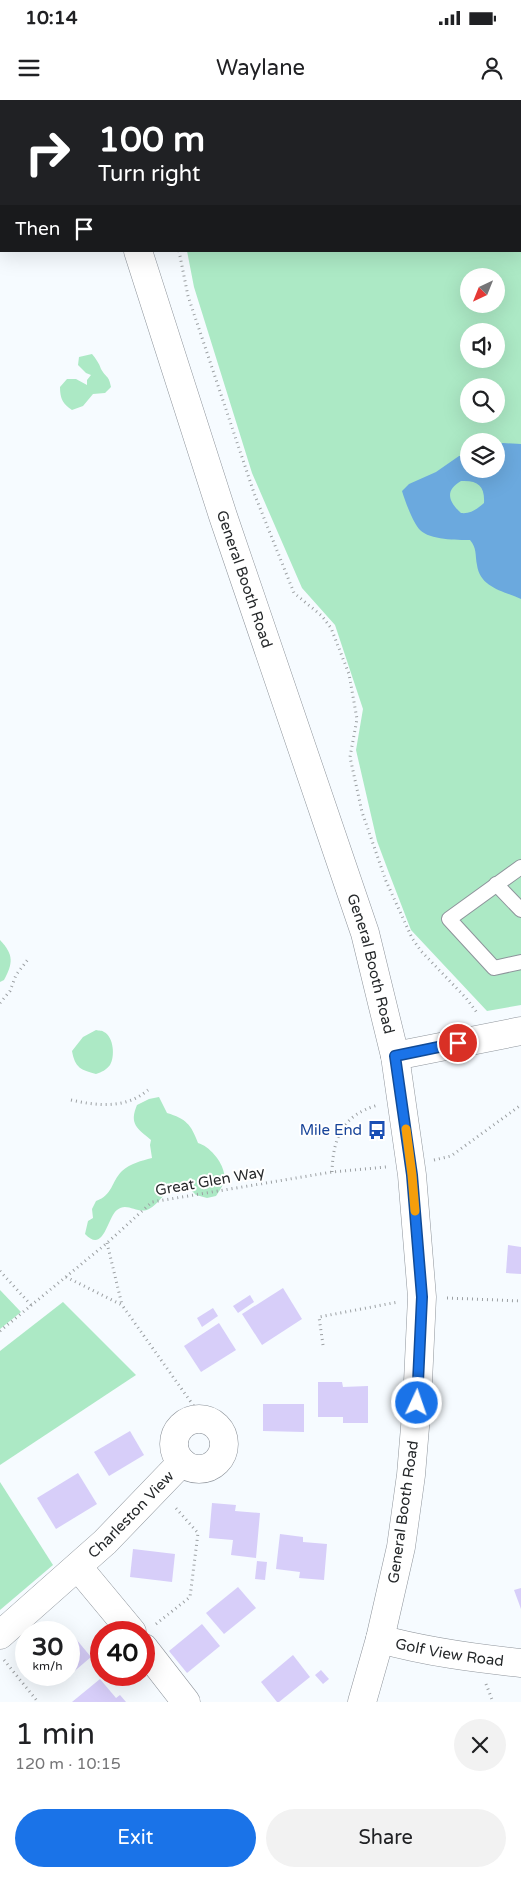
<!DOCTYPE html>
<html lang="en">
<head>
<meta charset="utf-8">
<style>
  body { margin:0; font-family:"Varela Round",sans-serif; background:#f2f2f2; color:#202124; height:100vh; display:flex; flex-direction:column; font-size:19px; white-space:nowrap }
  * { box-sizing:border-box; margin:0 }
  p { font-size:16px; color:#757577 }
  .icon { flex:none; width:28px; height:28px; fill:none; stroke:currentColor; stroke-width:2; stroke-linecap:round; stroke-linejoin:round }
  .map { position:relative; height:1602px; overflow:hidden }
  .side { display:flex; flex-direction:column; background:#fff; flex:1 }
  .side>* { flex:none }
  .top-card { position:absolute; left:0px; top:0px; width:521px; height:152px; box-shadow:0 5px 20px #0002; background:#202124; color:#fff; overflow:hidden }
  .needle { width:32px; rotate:223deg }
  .controls { position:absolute; left:460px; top:168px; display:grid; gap:10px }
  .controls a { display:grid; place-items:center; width:45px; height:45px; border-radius:50%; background:#fff; box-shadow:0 5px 20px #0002; font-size:25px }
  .speed { position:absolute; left:15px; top:1521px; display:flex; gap:10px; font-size:25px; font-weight:700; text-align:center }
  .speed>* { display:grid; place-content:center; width:65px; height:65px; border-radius:50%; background:#fff; box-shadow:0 5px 20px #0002; line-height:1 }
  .speed small { font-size:12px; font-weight:400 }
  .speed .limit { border:8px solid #d22; background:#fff; color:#111 }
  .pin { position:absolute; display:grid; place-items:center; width:42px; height:42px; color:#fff; margin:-21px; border:2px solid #fff; border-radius:50%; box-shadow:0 1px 5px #0007 }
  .me { position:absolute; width:55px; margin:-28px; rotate:3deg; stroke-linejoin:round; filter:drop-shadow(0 0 4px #0008) }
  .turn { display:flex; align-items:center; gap:18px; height:105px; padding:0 15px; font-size:22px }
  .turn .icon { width:65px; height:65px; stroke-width:2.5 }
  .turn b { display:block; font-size:35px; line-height:42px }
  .then { display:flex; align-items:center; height:48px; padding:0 15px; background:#0003; gap:10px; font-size:19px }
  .round { display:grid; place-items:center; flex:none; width:52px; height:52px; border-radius:26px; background:#f2f2f2 }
  .summary { display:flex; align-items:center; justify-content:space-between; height:85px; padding:0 15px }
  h1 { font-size:30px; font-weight:600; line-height:38px }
  .action { display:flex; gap:10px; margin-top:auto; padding:10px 15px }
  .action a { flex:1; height:58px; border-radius:30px; background:#1a73e8; color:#fff; font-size:20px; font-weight:600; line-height:58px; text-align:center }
  .action a+a { background:#f2f2f2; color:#202124 }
  .status { display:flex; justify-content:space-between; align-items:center; height:35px; padding:0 25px; background:#fff; direction:ltr }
  .status svg { height:14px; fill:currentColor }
  header { display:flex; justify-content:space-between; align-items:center; height:65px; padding:0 15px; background:#fff; font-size:22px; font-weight:600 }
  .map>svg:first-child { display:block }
  .green { fill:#ace9c5; fill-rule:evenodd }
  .water { fill:#6ba9de; fill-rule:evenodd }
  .building { fill:#d7cef9 }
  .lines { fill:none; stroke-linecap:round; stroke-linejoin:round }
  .service-casing { stroke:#8e949b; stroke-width:16 }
  .minor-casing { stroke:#8e949b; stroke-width:29 }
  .tertiary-casing { stroke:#8e949b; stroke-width:29 }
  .path { stroke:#9ca0a3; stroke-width:3; stroke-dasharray:1 4; stroke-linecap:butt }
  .service { stroke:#fff; stroke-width:14 }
  .minor { stroke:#fff; stroke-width:28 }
  .tertiary { stroke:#fff; stroke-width:28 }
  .route-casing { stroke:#114b97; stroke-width:12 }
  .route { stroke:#1a73e8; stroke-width:9 }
  .slow { stroke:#f59e0b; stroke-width:9 }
  .labels { text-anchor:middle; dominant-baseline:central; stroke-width:4; stroke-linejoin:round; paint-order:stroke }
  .street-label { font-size:15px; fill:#25282a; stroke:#fff }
  .transit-label { font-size:15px; fill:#164399; stroke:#fff; text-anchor:end }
</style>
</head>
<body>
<div class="status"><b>10:14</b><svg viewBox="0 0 49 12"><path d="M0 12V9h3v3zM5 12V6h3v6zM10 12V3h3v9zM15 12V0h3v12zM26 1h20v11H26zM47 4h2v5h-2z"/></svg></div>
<header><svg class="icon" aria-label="menu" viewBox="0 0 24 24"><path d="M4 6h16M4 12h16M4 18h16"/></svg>Waylane<svg class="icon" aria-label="person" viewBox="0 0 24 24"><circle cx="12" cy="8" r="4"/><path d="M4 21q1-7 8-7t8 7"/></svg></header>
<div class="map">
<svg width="521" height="1602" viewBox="0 0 521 1602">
  <rect width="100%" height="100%" fill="#f6fbff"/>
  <g class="green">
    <path d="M153 0H521V905L487 911 411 830 389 773 377 741 356 650 363 609 335 525 302 488 252 373 194 187 187 151H520V1ZM469 176H496V204H469ZM469 231H496V259H469ZM469 286H496V314H469ZM469 341H496V369H469Z"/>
    <path d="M92 254C96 259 99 263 101 269 106 278 109 275 111 287L105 293 93 294 83 306 72 310C63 304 60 299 60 287L67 279H76L87 285V280L91 275 86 273 78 265 79 257Z"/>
    <path d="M0 840C14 855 13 863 4 880L0 882Z"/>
    <path d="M96 930C99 931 102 930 104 932 114 937 115 957 110 965 106 970 102 972 96 974 81 970 75 968 72 951L83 937Z"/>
    <path d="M159 997 167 1013C186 1019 191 1024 198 1043 209 1046 222 1061 224 1073 226 1081 221 1089 216 1096L207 1098 196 1095 190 1089 171 1087C164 1094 158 1104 149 1109 138 1115 127 1101 117 1110 107 1118 104 1154 85 1134L88 1121 93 1118 92 1109 96 1101C113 1095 111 1082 122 1071 131 1063 141 1061 152 1058L150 1045 151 1040C137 1028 129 1024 137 1005L149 999Z"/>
    <polygon points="0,1190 21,1212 0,1229"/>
    <polygon points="63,1202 136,1275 0,1365 0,1251"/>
    <polygon points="0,1382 53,1465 0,1510"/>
  </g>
  <path class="water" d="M503 343 521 344V499C504 491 480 488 477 465 475 455 477 448 470 440 457 440 430 440 420 430 413 423 405 401 402 391L409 384 436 372 459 356 469 355V369H496V344ZM461 381C478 380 485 386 484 403 477 409 471 414 461 413 449 402 444 391 461 381Z"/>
  <g class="building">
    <polygon points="508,1145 521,1147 521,1174 506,1173"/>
    <polygon points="283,1188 302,1219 262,1245 242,1214"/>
    <polygon points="250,1195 254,1202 238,1213 233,1206"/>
    <polygon points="213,1208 218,1216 202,1227 197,1218"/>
    <polygon points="219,1223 236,1250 201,1272 184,1246"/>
    <polygon points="318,1282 342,1282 343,1287 368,1286 368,1323 343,1323 343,1317 318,1317"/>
    <polygon points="263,1304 304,1304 304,1332 263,1331"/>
    <polygon points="130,1331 144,1355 109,1376 94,1352"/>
    <polygon points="78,1373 97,1404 56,1429 37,1398"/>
    <polygon points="212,1403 236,1405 235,1411 260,1413 256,1458 231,1455 233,1440 209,1438"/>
    <polygon points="280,1434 303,1437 303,1442 327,1444 324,1480 299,1478 300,1472 276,1469"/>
    <polygon points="133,1449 175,1454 172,1482 130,1477"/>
    <polygon points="257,1461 267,1462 265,1480 255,1479"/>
    <polygon points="238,1487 256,1508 224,1534 206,1513"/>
    <polygon points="521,1488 521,1509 514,1490"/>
    <polygon points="56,1523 64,1532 44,1532"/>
    <polygon points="202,1524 220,1546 187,1573 169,1551"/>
    <polygon points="69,1538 72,1542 76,1539 91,1557 64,1580 60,1575 69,1575"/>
    <polygon points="293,1555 310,1577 279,1602 277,1602 261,1582"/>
    <polygon points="321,1570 329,1579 323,1584 315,1575"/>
    <polygon points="100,1579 116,1598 120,1595 126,1602 72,1602"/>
  </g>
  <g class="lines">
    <g class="service-casing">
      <g id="service">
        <polyline points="521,767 449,819 494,868 521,862"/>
        <polyline points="496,784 521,810"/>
      </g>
    </g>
    <g class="minor-casing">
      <g id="minor">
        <polyline points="395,956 521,931"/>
        <circle cx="199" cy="1344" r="25"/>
        <polyline points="78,1467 132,1532"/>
        <path id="s1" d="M0 1535 105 1442 182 1362"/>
        <path id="s2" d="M380 1539C427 1552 473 1558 521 1563"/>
        <polyline points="144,1548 186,1602"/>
      </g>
    </g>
    <g class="tertiary-casing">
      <g id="tertiary">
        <polyline points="88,0 89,1"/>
        <path id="s3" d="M138 151 223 416 365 833 395 956 412 1075 422 1197 417 1303 411 1375 401 1447 380 1539 362 1602"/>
      </g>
    </g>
    <g class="path">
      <polyline points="48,1 48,0"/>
      <polyline points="145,1 145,0"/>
      <polyline points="179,151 188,196 254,393 294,493 322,516 331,528 349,574 357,619 350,657 362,712 386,781 412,838 421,851 466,898 478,914"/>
      <polyline points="0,903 10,891 16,875 29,858"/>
      <path d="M71 1000C98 1006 126 1009 148 990"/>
      <polyline points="434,1060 451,1056 521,1005"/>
      <path d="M332 1072C333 1037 343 1015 378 1005"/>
      <polyline points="107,1143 122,1205"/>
      <polyline points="0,1171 31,1205"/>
      <polyline points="66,1177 122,1205 193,1305 205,1320"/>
      <polyline points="447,1198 521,1201"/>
      <polyline points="0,1231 107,1143 152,1102 332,1072 386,1067"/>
      <polyline points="323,1245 319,1217 398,1202"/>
      <polyline points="156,1524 190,1497 198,1433 174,1406"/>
      <polyline points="4,1560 38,1602"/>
      <polyline points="486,1584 493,1602"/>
    </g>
    <use href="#service" class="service"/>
    <use href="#minor" class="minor"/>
    <use href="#tertiary" class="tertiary"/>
  </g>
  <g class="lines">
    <g class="route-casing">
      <polyline id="route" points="417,1303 422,1197 412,1075 395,956 458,943"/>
    </g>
    <use href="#route" class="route"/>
    <polyline class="slow" points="406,1029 412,1075 415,1111"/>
  </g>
  <defs>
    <g id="bus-bare" transform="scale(1.5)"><path d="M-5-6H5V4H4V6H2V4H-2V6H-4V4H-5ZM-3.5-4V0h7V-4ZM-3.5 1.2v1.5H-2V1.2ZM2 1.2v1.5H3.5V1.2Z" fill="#1a4fb4" stroke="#fff" stroke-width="2.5" paint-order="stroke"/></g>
  </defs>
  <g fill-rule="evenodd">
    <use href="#bus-bare" x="377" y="1030"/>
  </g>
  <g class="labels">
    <g class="street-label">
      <text stroke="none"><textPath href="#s3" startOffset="345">General Booth Road</textPath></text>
      <text stroke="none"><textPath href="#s3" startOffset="750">General Booth Road</textPath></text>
      <text transform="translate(210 1081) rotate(-10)">Great Glen Way</text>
      <text transform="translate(403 1412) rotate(-82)">General Booth Road</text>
      <text stroke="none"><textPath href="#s1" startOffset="178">Charleston View</textPath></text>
      <text stroke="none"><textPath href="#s2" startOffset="71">Golf View Road</textPath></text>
    </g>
    <g class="transit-label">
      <text x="362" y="1030">Mile End</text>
    </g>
  </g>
</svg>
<div class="controls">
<a><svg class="needle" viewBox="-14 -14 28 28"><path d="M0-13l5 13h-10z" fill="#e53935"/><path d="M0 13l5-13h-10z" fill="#757577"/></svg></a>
<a><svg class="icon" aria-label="sound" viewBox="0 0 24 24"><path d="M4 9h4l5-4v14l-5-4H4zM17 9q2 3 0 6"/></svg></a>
<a><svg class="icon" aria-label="search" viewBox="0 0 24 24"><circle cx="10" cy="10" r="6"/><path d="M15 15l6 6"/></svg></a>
<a><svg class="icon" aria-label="layers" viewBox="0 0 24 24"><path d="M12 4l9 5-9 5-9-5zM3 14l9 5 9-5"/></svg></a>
</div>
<div class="speed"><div>30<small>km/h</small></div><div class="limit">40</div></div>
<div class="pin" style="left:458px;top:943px;background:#d93025"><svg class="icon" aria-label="arrive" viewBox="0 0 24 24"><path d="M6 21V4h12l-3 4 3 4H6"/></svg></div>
<svg class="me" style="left:417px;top:1303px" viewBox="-20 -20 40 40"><circle r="17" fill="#1a73e8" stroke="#fff" stroke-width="3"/><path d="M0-11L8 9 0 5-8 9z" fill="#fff"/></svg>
<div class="top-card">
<div class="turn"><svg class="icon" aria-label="right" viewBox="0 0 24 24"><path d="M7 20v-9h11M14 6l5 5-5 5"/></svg><div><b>100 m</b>Turn right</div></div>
<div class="then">Then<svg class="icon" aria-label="arrive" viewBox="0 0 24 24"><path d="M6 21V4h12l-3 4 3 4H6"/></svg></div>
</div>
</div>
<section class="side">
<div class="summary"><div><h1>1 min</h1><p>120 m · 10:15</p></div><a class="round"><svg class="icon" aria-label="close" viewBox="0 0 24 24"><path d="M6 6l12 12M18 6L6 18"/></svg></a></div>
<div class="action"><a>Exit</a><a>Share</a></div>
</section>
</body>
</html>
